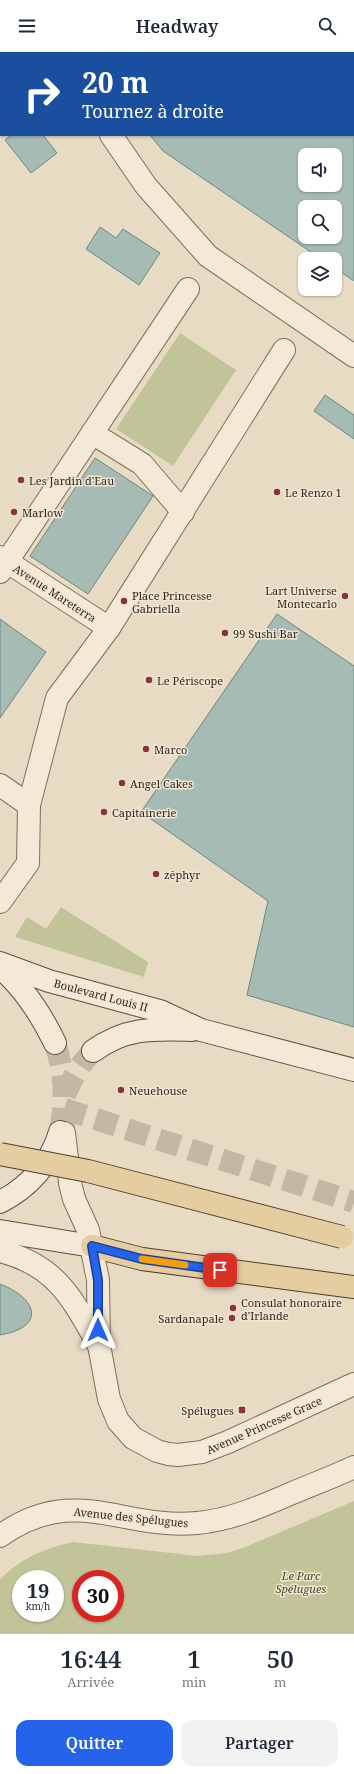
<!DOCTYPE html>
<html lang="fr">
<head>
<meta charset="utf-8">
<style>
  body { margin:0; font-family:"Noto Serif",serif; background:#f2f2f3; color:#1f2937; height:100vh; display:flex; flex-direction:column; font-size:15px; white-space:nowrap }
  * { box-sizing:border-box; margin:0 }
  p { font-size:13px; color:#747a83 }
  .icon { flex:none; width:22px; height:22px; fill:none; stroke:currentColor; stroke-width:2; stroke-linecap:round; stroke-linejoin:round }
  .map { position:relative; height:1582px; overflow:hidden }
  .side { display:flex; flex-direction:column; background:#fff; flex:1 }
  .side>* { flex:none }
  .top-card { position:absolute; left:0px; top:0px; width:354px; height:84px; box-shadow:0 1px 3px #0004; background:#1a4fa0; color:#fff; overflow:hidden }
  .buttons { position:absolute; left:298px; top:96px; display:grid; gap:8px }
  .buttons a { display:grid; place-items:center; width:44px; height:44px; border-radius:8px; background:#fff; box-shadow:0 1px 3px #0004; font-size:20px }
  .speed { position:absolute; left:12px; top:1518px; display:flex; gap:8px; font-size:20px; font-weight:700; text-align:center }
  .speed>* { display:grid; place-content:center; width:52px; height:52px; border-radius:50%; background:#fff; box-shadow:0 1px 3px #0004; line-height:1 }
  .speed small { font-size:10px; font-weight:400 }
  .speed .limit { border:6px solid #d22; background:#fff; color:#111 }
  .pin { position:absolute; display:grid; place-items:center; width:34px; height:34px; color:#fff; margin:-17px; border-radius:8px; box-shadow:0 2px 6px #0006 }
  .me { position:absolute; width:44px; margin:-22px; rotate:0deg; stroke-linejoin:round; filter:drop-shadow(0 0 3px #0008) }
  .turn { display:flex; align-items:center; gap:14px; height:84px; padding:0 16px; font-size:18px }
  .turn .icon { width:52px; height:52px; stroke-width:2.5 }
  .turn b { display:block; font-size:28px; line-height:34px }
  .eta { display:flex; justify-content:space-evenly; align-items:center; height:68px; text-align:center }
  .eta b { font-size:24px; font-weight:600; line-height:28px }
  .cta { display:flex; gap:8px; margin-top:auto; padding:8px 16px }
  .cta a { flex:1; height:46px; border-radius:12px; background:#2563eb; color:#fff; font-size:16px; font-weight:600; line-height:46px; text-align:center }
  .cta a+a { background:#f2f2f3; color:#1f2937 }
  header { display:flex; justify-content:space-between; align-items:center; height:52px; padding:0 16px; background:#fff; font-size:18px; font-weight:600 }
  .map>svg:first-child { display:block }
  .green { fill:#c1c499; fill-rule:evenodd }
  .water { fill:#a5bbb4; stroke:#6d8880; fill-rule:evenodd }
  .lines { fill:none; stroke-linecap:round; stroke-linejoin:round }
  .street-tunnel { stroke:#c4b7a3; stroke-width:22; stroke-dasharray:22 11; stroke-linecap:butt }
  .secondary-tunnel { stroke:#c4b7a3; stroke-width:22; stroke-dasharray:22 11; stroke-linecap:butt }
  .primary-tunnel { stroke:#c4b7a3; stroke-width:22; stroke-dasharray:22 11; stroke-linecap:butt }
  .street-casing { stroke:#806e5d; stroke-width:24 }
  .secondary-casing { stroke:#614f40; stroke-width:24 }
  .primary-casing { stroke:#4e3d30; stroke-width:24 }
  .street { stroke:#f4e9d6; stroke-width:22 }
  .secondary { stroke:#f4e9d6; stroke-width:22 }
  .primary { stroke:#e6cda0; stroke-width:22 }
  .primary-bridge-casing { stroke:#4e3d30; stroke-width:24; stroke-linecap:butt }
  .primary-bridge { stroke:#e6cda0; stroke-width:22 }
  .route-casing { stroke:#184099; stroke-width:10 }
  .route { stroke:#2563eb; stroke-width:7 }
  .slow { stroke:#f59e0b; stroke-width:7 }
  .poi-dot { fill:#873539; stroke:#f0e6d2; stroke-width:1.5 }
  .labels { text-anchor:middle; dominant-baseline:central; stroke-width:3; stroke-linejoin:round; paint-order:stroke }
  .poi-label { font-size:11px; fill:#32271f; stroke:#f0e6d2; text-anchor:start }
  .street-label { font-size:11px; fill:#32271f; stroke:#f0e6d2 }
  .park-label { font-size:11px; font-style:italic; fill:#444b28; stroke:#f0e6d2 }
</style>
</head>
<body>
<header><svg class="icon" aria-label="menu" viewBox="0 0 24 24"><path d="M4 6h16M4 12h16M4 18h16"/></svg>Headway<svg class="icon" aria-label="search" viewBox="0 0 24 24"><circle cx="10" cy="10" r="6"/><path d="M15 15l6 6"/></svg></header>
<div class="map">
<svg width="354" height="1582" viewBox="0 0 354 1582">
  <rect width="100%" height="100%" fill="#e8dbc4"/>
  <g class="green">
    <polygon points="180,281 236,318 173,414 116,377"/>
    <polygon points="61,855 148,910 144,925 15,885 27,865 46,877"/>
    <path d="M354 1449V1582H0V1527C20 1507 45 1496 73 1490L198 1504 227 1501 243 1496ZM21 1527H55V1561H21ZM81 1527H115V1561H81Z"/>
  </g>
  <g class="water">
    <path d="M86 0H354V229L335 216V207H321L163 99 150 83H353V1ZM305 103H335V133H305ZM305 155H335V185H305Z"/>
    <polygon points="11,83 43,83 57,101 31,121 5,88"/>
    <polygon points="100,175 116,186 123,177 160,201 139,233 86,197"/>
    <polygon points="325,343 354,363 354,387 314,359"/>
    <polygon points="95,406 153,444 88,542 30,504"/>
    <polygon points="277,562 354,614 354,975 247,943 268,849 141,760"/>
    <polygon points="0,567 46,600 0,666"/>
    <path d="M0 1232C37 1246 47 1275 0 1283Z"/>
  </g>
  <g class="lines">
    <polyline class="street-tunnel" points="64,1057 64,1081"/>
    <g class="secondary-tunnel">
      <path d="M55 991C65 1022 66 1049 60 1080"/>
      <path d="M65 1043C72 1026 80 1012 93 999"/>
    </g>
    <polyline class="primary-tunnel" points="64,1057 354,1150"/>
    <g class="street-casing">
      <g id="street">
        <polyline points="61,0 62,1"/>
        <polyline points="111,83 146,134 208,204 354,304"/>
        <polyline points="92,381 142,412 183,460"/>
        <polyline points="0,505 109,576"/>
        <polyline points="0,520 188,237"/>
        <polyline points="0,733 29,753"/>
        <polyline points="0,850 28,811 29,753 57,646 109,576 284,298"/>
        <polyline points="64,1081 70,1131 74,1147 88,1178 98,1228 99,1293 109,1347 118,1369 133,1386 157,1399 168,1402 178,1403 202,1400 228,1390 354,1332"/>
        <path d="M0 1199C56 1213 72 1246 98 1292"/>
        <path d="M0 1484C75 1431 121 1478 197 1471 230 1468 260 1455 290 1442 311 1433 333 1425 354 1415"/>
      </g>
    </g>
    <g class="secondary-casing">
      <g id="secondary">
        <polyline points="0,911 49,929 160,959 201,978 354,1018"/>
        <path d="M0 915C24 936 41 962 55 991"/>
        <path d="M93 999C126 975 153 977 192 978"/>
        <path d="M0 1150C28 1136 51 1111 60 1080"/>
        <polyline points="0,1179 92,1194"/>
      </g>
    </g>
    <g class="primary-casing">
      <polyline id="primary" points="92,1194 142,1207 354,1235"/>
    </g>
    <use href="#street" class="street"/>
    <use href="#secondary" class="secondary"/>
    <use href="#primary" class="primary"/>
    <g class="primary-bridge-casing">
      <polyline id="primary-bridge" points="0,1102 88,1119 342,1185"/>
    </g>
    <use href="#primary-bridge" class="primary-bridge"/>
  </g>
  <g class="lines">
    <g class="route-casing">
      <polyline id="route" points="98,1278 98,1228 92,1194 142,1207 220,1218"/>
    </g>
    <use href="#route" class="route"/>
    <polyline class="slow" points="142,1207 185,1213"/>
  </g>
  <g class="poi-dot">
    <circle cx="21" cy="428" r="4"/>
    <circle cx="277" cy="440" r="4"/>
    <circle cx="14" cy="460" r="4"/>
    <circle cx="345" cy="544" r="4"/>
    <circle cx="124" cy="549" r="4"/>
    <circle cx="225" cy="581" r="4"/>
    <circle cx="149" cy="628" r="4"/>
    <circle cx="146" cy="697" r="4"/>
    <circle cx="122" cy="731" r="4"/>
    <circle cx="104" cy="760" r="4"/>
    <circle cx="156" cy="822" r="4"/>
    <circle cx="121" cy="1038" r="4"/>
    <circle cx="233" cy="1256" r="4"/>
    <circle cx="232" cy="1266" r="4"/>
    <rect x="238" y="1354" width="8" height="8" rx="2"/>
  </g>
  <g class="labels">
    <g class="poi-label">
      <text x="29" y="428">Les Jardin d'Eau</text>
      <text x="285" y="440">Le Renzo 1</text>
      <text x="22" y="460">Marlow</text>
      <text x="337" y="538" text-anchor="end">Lart Universe<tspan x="337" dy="13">Montecarlo</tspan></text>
      <text x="132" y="543">Place Princesse<tspan x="132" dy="13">Gabriella</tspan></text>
      <text x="233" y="581">99 Sushi Bar</text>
      <text x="157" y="628">Le Périscope</text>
      <text x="154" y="697">Marco</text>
      <text x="130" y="731">Angel Cakes</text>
      <text x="112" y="760">Capitainerie</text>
      <text x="164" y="822">zēphyr</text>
      <text x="129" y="1038">Neuehouse</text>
      <text x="241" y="1250">Consulat honoraire<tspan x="241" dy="13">d'Irlande</tspan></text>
      <text x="224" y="1266" text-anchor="end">Sardanapale</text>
      <text x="234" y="1358" text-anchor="end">Spélugues</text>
    </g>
    <g class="street-label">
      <text transform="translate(55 541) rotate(33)">Avenue Mareterra</text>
      <text transform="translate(101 943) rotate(15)">Boulevard Louis II</text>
      <text transform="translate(264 1373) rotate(-24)">Avenue Princesse Grace</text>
      <text transform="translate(131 1465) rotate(6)">Avenue des Spélugues</text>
    </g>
    <g class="park-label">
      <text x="301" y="1523">Le Parc<tspan x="301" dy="13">Spélugues</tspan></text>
    </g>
  </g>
</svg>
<div class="buttons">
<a><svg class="icon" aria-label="sound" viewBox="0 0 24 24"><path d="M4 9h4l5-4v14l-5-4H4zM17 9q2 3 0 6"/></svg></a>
<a><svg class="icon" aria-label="search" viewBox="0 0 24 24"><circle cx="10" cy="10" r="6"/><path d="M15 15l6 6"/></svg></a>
<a><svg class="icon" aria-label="layers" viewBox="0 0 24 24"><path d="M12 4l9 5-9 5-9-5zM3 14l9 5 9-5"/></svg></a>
</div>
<div class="speed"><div>19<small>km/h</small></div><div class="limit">30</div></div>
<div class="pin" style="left:220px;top:1218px;background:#d93025"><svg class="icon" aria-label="arrive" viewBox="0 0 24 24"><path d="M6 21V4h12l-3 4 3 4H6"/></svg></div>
<svg class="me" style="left:98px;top:1278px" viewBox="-20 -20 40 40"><path d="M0-17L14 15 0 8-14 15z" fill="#2563eb" stroke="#fff" stroke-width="4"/></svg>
<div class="top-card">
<div class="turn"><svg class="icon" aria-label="right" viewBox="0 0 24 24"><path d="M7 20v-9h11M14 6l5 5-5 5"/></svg><div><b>20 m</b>Tournez à droite</div></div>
</div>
</div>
<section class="side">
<div class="eta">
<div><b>16:44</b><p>Arrivée</p></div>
<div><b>1</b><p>min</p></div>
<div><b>50</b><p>m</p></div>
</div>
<div class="cta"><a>Quitter</a><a>Partager</a></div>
</section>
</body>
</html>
